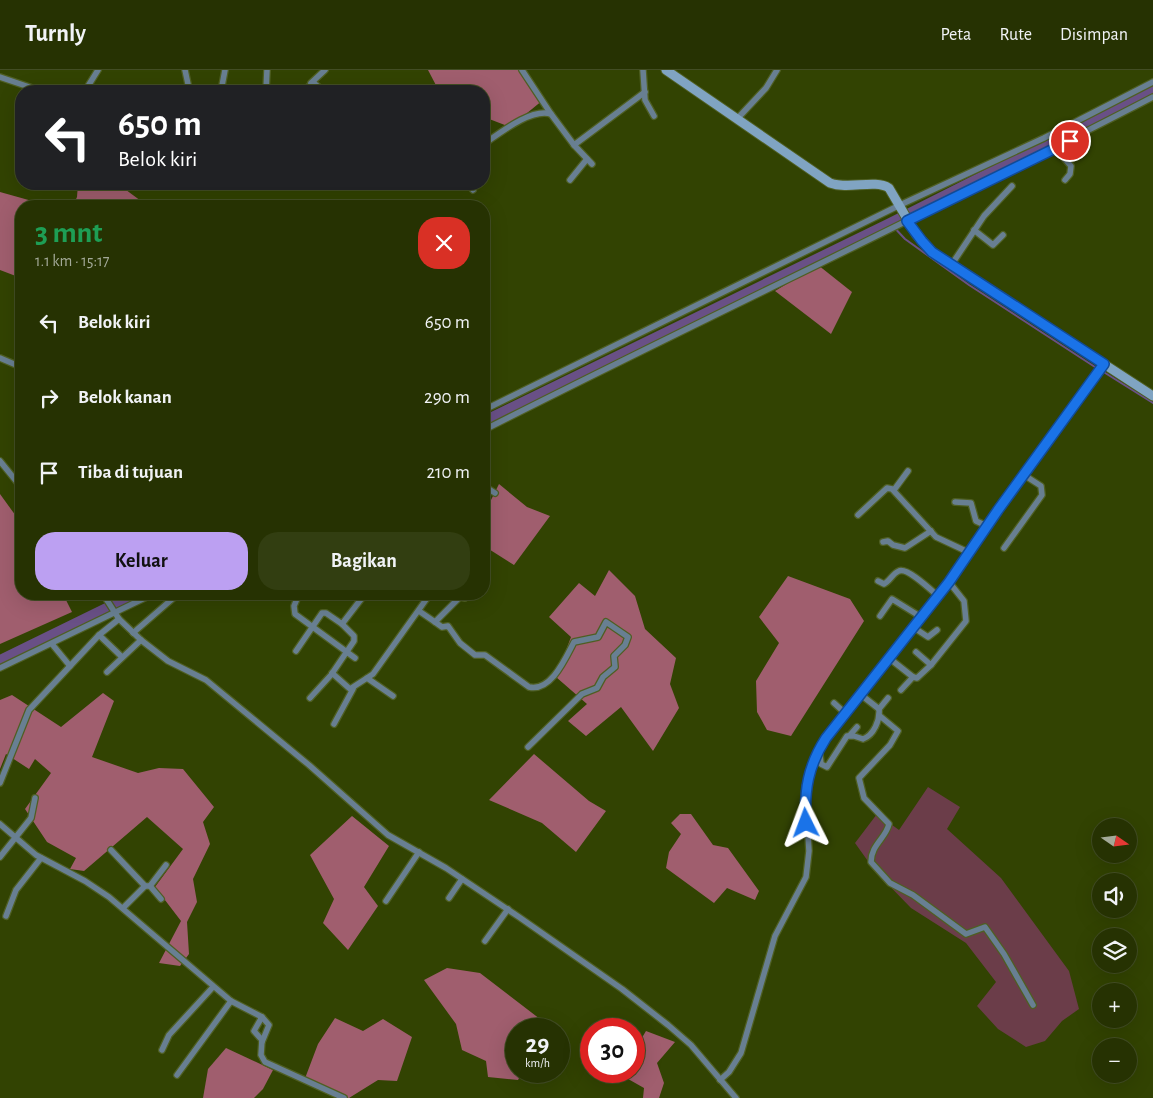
<!DOCTYPE html>
<html lang="id">
<head>
<meta charset="utf-8">
<style>
  body { margin:0; font-family:"Alegreya Sans",sans-serif; background:#323e11; color:#f1f3f6; height:100vh; display:flex; flex-direction:column; font-size:19px; white-space:nowrap }
  * { box-sizing:border-box; margin:0 }
  p { font-size:16px; color:#a4aa99 }
  .icon { flex:none; width:28px; height:28px; fill:none; stroke:currentColor; stroke-width:2; stroke-linecap:round; stroke-linejoin:round }
  .map { position:relative; flex:1; overflow:hidden }
  .sheet { position:absolute; left:15px; top:130px; width:475px; height:400px; display:flex; flex-direction:column; background:#263202; border-radius:20px; box-shadow:0 5px 20px #0002,0 0 0 1px #424d24 }
  .sheet>* { flex:none }
  .banner { position:absolute; left:15px; top:15px; width:475px; height:105px; border-radius:20px; box-shadow:0 5px 20px #0002,0 0 0 1px #424d24; background:#202124; color:#fff; overflow:hidden }
  .needle { width:32px; rotate:104deg }
  .controls { position:absolute; left:1092px; top:748px; display:grid; gap:10px }
  .controls a { display:grid; place-items:center; width:45px; height:45px; border-radius:50%; background:#263202; box-shadow:0 5px 20px #0002,0 0 0 1px #424d24; font-size:25px }
  .speed { position:absolute; left:505px; top:948px; display:flex; gap:10px; font-size:25px; font-weight:700; text-align:center }
  .speed>* { display:grid; place-content:center; width:65px; height:65px; border-radius:50%; background:#263202; box-shadow:0 5px 20px #0002,0 0 0 1px #424d24; line-height:1 }
  .speed small { font-size:12px; font-weight:400 }
  .speed .limit { border:8px solid #d22; background:#fff; color:#111 }
  .pin { position:absolute; display:grid; place-items:center; width:42px; height:42px; color:#fff; margin:-21px; border:2px solid #fff; border-radius:50%; box-shadow:0 1px 5px #0007 }
  .me { position:absolute; width:55px; margin:-28px; rotate:357deg; stroke-linejoin:round; filter:drop-shadow(0 0 4px #0008) }
  .turn { display:flex; align-items:center; gap:18px; height:105px; padding:0 20px; font-size:22px }
  .turn .icon { width:65px; height:65px; stroke-width:2.5 }
  .turn b { display:block; font-size:35px; line-height:42px }
  .round { display:grid; place-items:center; flex:none; width:52px; height:52px; border-radius:20px; background:#323e11 }
  .head { display:flex; align-items:center; justify-content:space-between; height:85px; padding:0 20px }
  h1 { font-size:30px; font-weight:700; line-height:38px; color:#1e9e55 }
  .cta { display:flex; gap:10px; margin-top:auto; padding:10px 20px }
  .cta a { flex:1; height:58px; border-radius:20px; background:#bca0f2; color:#111; font-size:20px; font-weight:700; line-height:58px; text-align:center }
  .cta a+a { background:#323e11; color:#f1f3f6 }
  ul { padding:0; list-style:none }
  li { display:flex; align-items:center; gap:15px; height:75px; padding:0 20px }
  li div { flex:1 }
  li b { display:block; font-size:19px }
  li em { font-style:normal }
  header { display:flex; align-items:center; gap:30px; box-sizing:border-box; height:70px; padding:0 25px; background:#263202; border-bottom:1px solid #424d24 }
  header strong { font-size:24px }
  nav { display:flex; gap:28px; margin-inline-start:auto; font-size:18px }
  .map>svg:first-child { display:block }
  .green { fill:#6b3d49 }
  .forest { fill:#a05e6e }
  .lines { fill:none; stroke-linecap:round; stroke-linejoin:round }
  .stream { stroke:#695086; stroke-width:2 }
  .river { stroke:#695086; stroke-width:10 }
  .minor-casing { stroke:#4f5f23; stroke-width:8 }
  .secondary-casing { stroke:#4f5f23; stroke-width:11 }
  .minor { stroke:#687f92; stroke-width:5.5 }
  .secondary { stroke:#80a4c2; stroke-width:9 }
  .route-casing { stroke:#114b97; stroke-width:12 }
  .route { stroke:#1a73e8; stroke-width:9 }
</style>
</head>
<body>
<header>
<strong>Turnly</strong>
<nav><a>Peta</a><a>Rute</a><a>Disimpan</a></nav>
</header>
<div class="map">
<svg width="1153" height="1028" viewBox="0 0 1153 1028">
  <rect width="100%" height="100%" fill="#324302"/>
  <polygon class="green" points="928,717 960,737 947,759 1001,808 1069,901 1079,939 1062,951 1045,971 1026,977 998,959 977,936 996,912 966,873 911,838 875,801 855,773 877,744 899,760"/>
  <g class="forest">
    <polygon points="428,0 522,0 543,30 510,57 484,47 484,21 439,21"/>
    <polygon points="78,114 118,114 141,131 137,136 73,136 77,127"/>
    <polygon points="0,122 50,136 21,136 21,208 0,200"/>
    <polygon points="818,195 852,222 831,264 775,221"/>
    <polygon points="499,414 527,437 550,446 514,495 484,476 484,439 486,440"/>
    <polygon points="0,424 21,453 21,524 63,524 72,542 0,574"/>
    <polygon points="609,500 635,526 645,559 676,588 670,614 679,638 653,681 621,637 586,666 568,651 587,634 556,607 571,567 549,547 579,513 595,526"/>
    <polygon points="788,506 850,529 864,551 791,666 767,660 757,642 756,611 779,573 759,547"/>
    <polygon points="103,623 114,631 92,687 138,703 159,698 183,699 214,737 203,752 210,774 193,809 197,832 187,852 189,884 180,896 159,893 181,851 155,817 183,779 147,747 84,801 70,799 76,788 47,772 25,739 51,703 35,689 29,699 6,684 0,699 0,630 12,625 61,657"/>
    <polygon points="534,684 589,731 606,741 576,782 542,753 489,730"/>
    <polygon points="680,744 691,744 713,775 728,778 759,821 755,830 727,818 714,833 666,798 669,782 681,764 671,753"/>
    <polygon points="352,746 389,776 364,817 378,836 348,880 323,853 334,829 310,785"/>
    <polygon points="447,898 480,903 553,959 516,959 516,1001 523,1001 518,1010 488,1007 486,991 462,980 456,954 424,910"/>
    <polygon points="335,948 363,961 383,949 412,967 397,1011 378,1010 349,1028 341,1028 304,1011 318,974"/>
    <polygon points="646,961 675,972 657,993 664,1013 659,1028 643,1028 644,1018 614,1001 634,1001 634,981"/>
    <polygon points="226,978 273,1000 263,1019 254,1028 203,1028 208,999"/>
  </g>
  <g class="lines">
    <g class="stream">
      <polyline points="890,153 905,169 969,215 1098,299"/>
      <polyline points="1102,301 1153,333"/>
    </g>
    <g class="river">
      <polyline points="484,351 890,153 1153,20"/>
      <polyline points="0,590 135,524"/>
    </g>
    <g class="minor-casing">
      <g id="minor">
        <polyline points="522,0 551,44"/>
        <polyline points="643,0 645,30 654,46"/>
        <polyline points="0,7 41,21"/>
        <polyline points="311,13 325,0"/>
        <polyline points="85,21 98,0"/>
        <polyline points="185,21 188,14 185,0"/>
        <polyline points="221,21 225,0"/>
        <polyline points="266,21 267,0"/>
        <polyline points="302,21 314,13 323,21"/>
        <polyline points="737,49 766,18 777,0"/>
        <path d="M484 74C500 63 531 38 551 44L574 75"/>
        <polyline points="1055,78 1071,96 1070,104 1065,110"/>
        <polyline points="592,94 574,75 645,22"/>
        <polyline points="570,110 587,89"/>
        <polyline points="468,114 473,120"/>
        <polyline points="974,160 993,175 1003,165"/>
        <polyline points="952,194 984,146 1012,116"/>
        <polyline points="0,288 21,297"/>
        <polyline points="484,340 900,135 1044,68 1153,12"/>
        <path d="M484 360C706 247 932 142 1153 27"/>
        <polyline points="0,391 21,417"/>
        <polyline points="484,416 495,423"/>
        <polyline points="894,420 908,401"/>
        <polyline points="955,432 971,433 976,451 987,456"/>
        <polyline points="858,445 887,418 892,419 936,467 968,482"/>
        <polyline points="883,472 888,471 893,475 905,478 931,461"/>
        <polyline points="1004,478 1042,425 1041,416 1024,405"/>
        <path d="M878 511 884 514C890 511 893 503 899 501 907 497 931 520 938 526"/>
        <polyline points="103,524 119,549 141,570 168,591 206,610 309,695 388,765 446,798 519,847 622,919 668,955 691,975 736,1028"/>
        <polyline points="299,524 294,536 295,544 355,588"/>
        <path d="M469 524 465 528 460 527 435 552 442 557 448 556 460 573 475 585H485L529 617C551 622 565 589 574 572L598 567 606 552 628 567 625 575 614 586 615 597 603 607 597 618 582 624 528 677"/>
        <polyline points="106,528 115,524"/>
        <polyline points="419,541 435,552"/>
        <polyline points="880,546 892,529 921,547"/>
        <polyline points="913,557 928,567 937,560"/>
        <polyline points="133,563 178,524"/>
        <polyline points="99,565 122,587"/>
        <polyline points="52,574 70,596"/>
        <polyline points="296,581 322,543 326,543 342,554 365,524"/>
        <polyline points="916,582 931,595"/>
        <polyline points="889,588 913,607 901,620"/>
        <polyline points="0,598 153,524"/>
        <polyline points="107,602 141,570"/>
        <polyline points="332,603 350,619 367,608 393,626"/>
        <polyline points="913,607 917,608 931,595 966,551 964,531 949,512"/>
        <polyline points="367,608 373,604 430,524"/>
        <polyline points="310,628 331,605 354,571 354,566 342,554"/>
        <polyline points="834,633 845,643"/>
        <polyline points="879,639 888,628"/>
        <path d="M880 646 898 661 890 675 859 708 864 728 889 754C886 768 871 775 871 792L890 813 913 825 966 864 985 857 1004 884 1033 935"/>
        <polyline points="334,654 353,619"/>
        <polyline points="850,665 857,657"/>
        <path d="M817 683 820 685 821 694 827 697 847 666H854L863 669C874 665 880 650 879 639L860 624"/>
        <polyline points="0,713 29,640 99,565 119,549"/>
        <polyline points="0,754 36,785 85,811 109,827 231,931 262,947 254,961 262,970 261,985 265,992 344,1028"/>
        <polyline points="111,780 145,816"/>
        <polyline points="0,787 31,748 35,728"/>
        <polyline points="150,816 166,795"/>
        <polyline points="449,828 462,809"/>
        <polyline points="386,831 419,782"/>
        <polyline points="123,838 145,816 150,816 161,829"/>
        <polyline points="6,846 16,820 41,788"/>
        <polyline points="485,871 508,839"/>
        <polyline points="262,947 269,955 262,972"/>
        <polyline points="162,980 169,965 213,917"/>
        <polyline points="177,1005 231,931"/>
        <polyline points="720,1010 729,1002 741,983 775,866 806,807 809,781 805,717 820,676 949,512 998,440 1104,294"/>
      </g>
    </g>
    <g class="secondary-casing">
      <path id="secondary" d="M666 0 830 113C849 120 874 109 889 118L916 164 932 182 1153 326"/>
    </g>
    <use href="#minor" class="minor"/>
    <use href="#secondary" class="secondary"/>
  </g>
  <g class="lines">
    <g class="route-casing">
      <path id="route" d="M806 753C804 720 808 696 826 668L949 512 998 440 1104 294 932 182 922 171 907 151 1070 71"/>
    </g>
    <use href="#route" class="route"/>
  </g>
</svg>
<div class="controls">
<a><svg class="needle" viewBox="-14 -14 28 28"><path d="M0-13l5 13h-10z" fill="#e53935"/><path d="M0 13l5-13h-10z" fill="#a4aa99"/></svg></a>
<a><svg class="icon" aria-label="sound" viewBox="0 0 24 24"><path d="M4 9h4l5-4v14l-5-4H4zM17 9q2 3 0 6"/></svg></a>
<a><svg class="icon" aria-label="layers" viewBox="0 0 24 24"><path d="M12 4l9 5-9 5-9-5zM3 14l9 5 9-5"/></svg></a>
<a>+</a>
<a>−</a>
</div>
<div class="speed"><div>29<small>km/h</small></div><div class="limit">30</div></div>
<div class="pin" style="left:1070px;top:71px;background:#d93025"><svg class="icon" aria-label="arrive" viewBox="0 0 24 24"><path d="M6 21V4h12l-3 4 3 4H6"/></svg></div>
<svg class="me" style="left:806px;top:753px" viewBox="-20 -20 40 40"><path d="M0-17L14 15 0 8-14 15z" fill="#1a73e8" stroke="#fff" stroke-width="4"/></svg>
<div class="banner">
<div class="turn"><svg class="icon" aria-label="left" viewBox="0 0 24 24"><path d="M17 20v-9H6M10 6l-5 5 5 5"/></svg><div><b>650 m</b>Belok kiri</div></div>
</div>
<section class="sheet">
<div class="head"><div><h1>3 mnt</h1><p>1.1 km · 15:17</p></div><a class="round" style="background:#d93025;color:#fff"><svg class="icon" aria-label="close" viewBox="0 0 24 24"><path d="M6 6l12 12M18 6L6 18"/></svg></a></div>
<ul>
<li><svg class="icon" aria-label="left" viewBox="0 0 24 24"><path d="M17 20v-9H6M10 6l-5 5 5 5"/></svg><div><b>Belok kiri</b></div><em>650 m</em></li>
<li><svg class="icon" aria-label="right" viewBox="0 0 24 24"><path d="M7 20v-9h11M14 6l5 5-5 5"/></svg><div><b>Belok kanan</b></div><em>290 m</em></li>
<li><svg class="icon" aria-label="arrive" viewBox="0 0 24 24"><path d="M6 21V4h12l-3 4 3 4H6"/></svg><div><b>Tiba di tujuan</b></div><em>210 m</em></li>
</ul>
<div class="cta"><a>Keluar</a><a>Bagikan</a></div>
</section>
</div>
</body>
</html>
